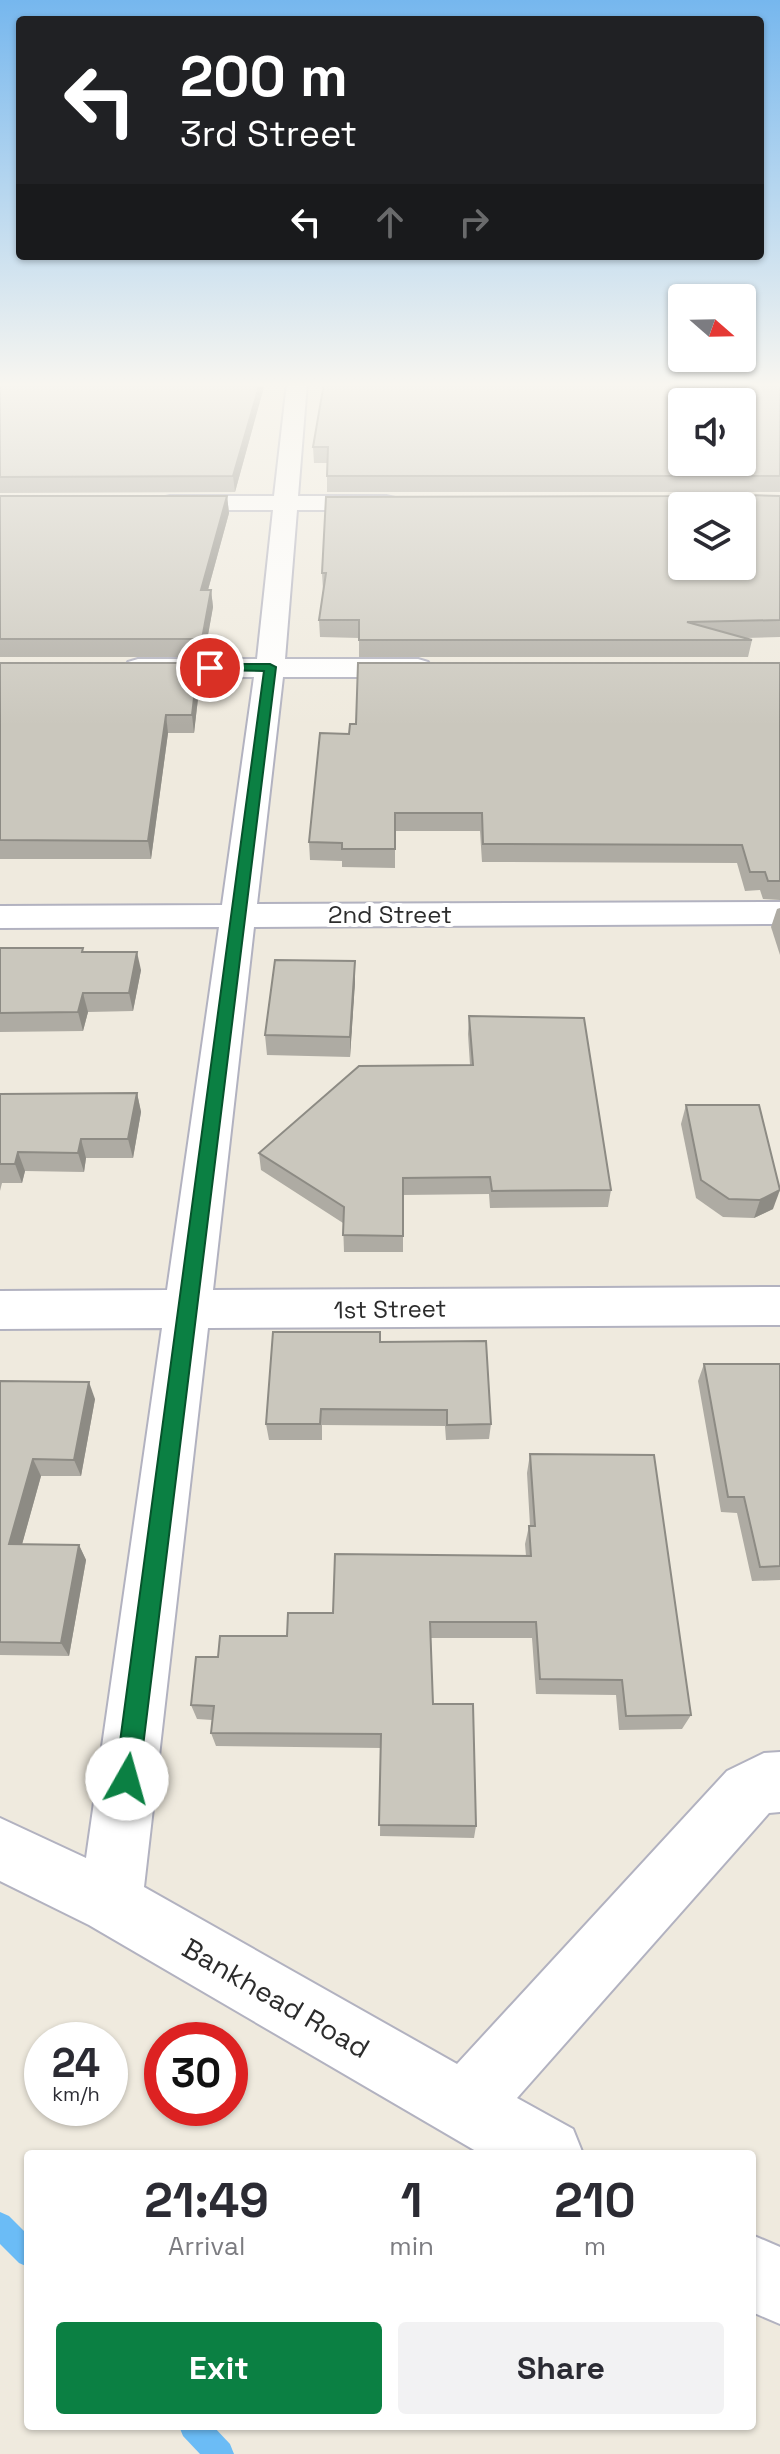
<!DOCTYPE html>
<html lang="en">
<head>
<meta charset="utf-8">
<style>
  body { margin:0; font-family:"Space Grotesk",sans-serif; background:#f2f2f3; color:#2b2b33; height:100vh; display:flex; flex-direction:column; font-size:30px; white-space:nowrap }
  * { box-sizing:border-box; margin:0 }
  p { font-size:26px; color:#7c7c81 }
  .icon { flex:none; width:44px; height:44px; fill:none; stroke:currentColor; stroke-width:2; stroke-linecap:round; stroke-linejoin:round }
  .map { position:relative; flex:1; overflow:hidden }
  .side { position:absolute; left:24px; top:2150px; width:732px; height:280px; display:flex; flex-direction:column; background:#fff; border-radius:8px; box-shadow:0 2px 6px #0004 }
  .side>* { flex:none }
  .top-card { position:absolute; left:16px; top:16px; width:748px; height:244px; border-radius:8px; box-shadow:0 2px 6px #0004; background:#202124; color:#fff; overflow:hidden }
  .needle { width:52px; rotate:110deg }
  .controls { position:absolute; left:668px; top:284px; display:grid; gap:16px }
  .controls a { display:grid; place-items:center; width:88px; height:88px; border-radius:8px; background:#fff; box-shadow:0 2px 6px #0004; font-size:40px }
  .speed { position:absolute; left:24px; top:2022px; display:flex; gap:16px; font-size:40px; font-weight:700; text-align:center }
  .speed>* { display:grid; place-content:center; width:104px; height:104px; border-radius:50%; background:#fff; box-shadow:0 2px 6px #0004; line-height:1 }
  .speed small { font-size:20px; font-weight:400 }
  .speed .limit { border:12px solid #d22; background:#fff; color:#111 }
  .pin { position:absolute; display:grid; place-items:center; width:68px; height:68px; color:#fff; margin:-34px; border:4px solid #fff; border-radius:50%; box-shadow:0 2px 8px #0007 }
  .me { position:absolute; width:88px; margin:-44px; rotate:7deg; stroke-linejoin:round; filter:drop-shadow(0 0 6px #0008) }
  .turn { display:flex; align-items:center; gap:28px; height:168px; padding:0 32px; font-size:36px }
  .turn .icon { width:104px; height:104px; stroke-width:2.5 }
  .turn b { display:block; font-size:56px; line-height:68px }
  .lanes { display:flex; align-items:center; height:76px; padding:0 32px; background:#0003; justify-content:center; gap:40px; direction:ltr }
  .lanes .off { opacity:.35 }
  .eta { display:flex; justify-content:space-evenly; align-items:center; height:136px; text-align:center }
  .eta b { font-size:48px; font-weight:600; line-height:56px }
  .cta { display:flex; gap:16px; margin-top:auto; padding:16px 32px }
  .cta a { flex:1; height:92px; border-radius:8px; background:#0b8043; color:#fff; font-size:32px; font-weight:600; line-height:92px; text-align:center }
  .cta a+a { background:#f2f2f3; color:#2b2b33 }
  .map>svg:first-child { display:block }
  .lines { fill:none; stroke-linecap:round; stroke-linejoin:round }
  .stream { fill:#6bbcf6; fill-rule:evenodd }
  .minor-casing { stroke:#b2b2c0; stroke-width:4 }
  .minor { fill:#fff; fill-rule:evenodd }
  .wall { fill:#aeaba3 }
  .shaded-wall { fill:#8d8b84 }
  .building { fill:#cac7bd; stroke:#8d8b84; stroke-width:2; fill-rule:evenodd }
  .route { fill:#0b8043; stroke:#07532c; stroke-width:2 }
  .labels { text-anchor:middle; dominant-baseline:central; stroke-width:8; stroke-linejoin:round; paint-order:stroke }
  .street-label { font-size:24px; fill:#2c2c2c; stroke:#fff }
  .near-street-label { font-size:28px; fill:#2c2c2c; stroke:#fff }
</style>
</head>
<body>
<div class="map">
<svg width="780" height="2454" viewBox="0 0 780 2454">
  <rect width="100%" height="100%" fill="#efeade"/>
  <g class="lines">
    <g class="stream">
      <polygon points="0,2212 9,2216 28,2235 28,2267 19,2263 0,2244"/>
      <polygon points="179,2426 213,2426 230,2444 234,2454 200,2454 183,2436"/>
    </g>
    <g class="minor-casing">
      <g id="minor">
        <polygon points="287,383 307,383 298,496 386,496 395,498 398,503 395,508 386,510 297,510 285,659 418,659 428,662 432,668 428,674 418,677 283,677 257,904 780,902 780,924 254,927 213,1290 780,1287 780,1325 208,1328 144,1887 457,2064 727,1771 764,1753 780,1752 780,1812 769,1813 517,2098 573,2129 583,2154 481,2154 89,1925 0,1881 0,1818 86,1858 162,1328 0,1329 0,1291 167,1290 219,927 0,928 0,906 222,905 254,677 138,677 128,674 124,668 128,662 138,659 257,659 273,510 170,510 161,508 158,503 161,498 170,496 274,496"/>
        <polygon points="752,2235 780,2247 780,2324 752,2312"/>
      </g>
    </g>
    <use href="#minor" class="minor"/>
  </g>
  <g class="wall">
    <polygon points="0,383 265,383 235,492 0,493"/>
    <polygon points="780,383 780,492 327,492 327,463 314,463 313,447"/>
    <polygon points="0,496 227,496 229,513 208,590 211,590 213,607 204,657 0,657"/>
    <polygon points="780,496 780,637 745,638 752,640 748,657 359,657 359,638 320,637 319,620 323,590 322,573"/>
    <polygon points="0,663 200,681 194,733 168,733 151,859 0,859"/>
    <polygon points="780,663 780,900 763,899 760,890 745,891 737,863 482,862 480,831 395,831 395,868 342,867 342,861 310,860 309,842 349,734 356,724"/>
    <polygon points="780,908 780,955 771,927 777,909"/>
    <polygon points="0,948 85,952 141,970 133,1011 88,1012 83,1031 0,1032"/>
    <polygon points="355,982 350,1057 267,1055 265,1035"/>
    <polygon points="469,1016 611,1190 608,1207 490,1208 489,1194 403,1195 403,1252 344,1252 343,1223 261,1170 259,1153 470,1065 468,1034"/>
    <polygon points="137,1093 141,1112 133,1158 86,1158 84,1172 25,1171 22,1183 2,1183 0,1191 0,1094"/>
    <polygon points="686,1105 773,1209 754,1218 723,1217 696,1198 681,1124"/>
    <polygon points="380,1342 491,1424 489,1439 446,1440 445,1426 322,1425 322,1440 269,1440 266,1424"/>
    <polygon points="704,1364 780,1364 780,1580 752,1581 737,1513 721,1512 698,1381"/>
    <polygon points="0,1381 95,1399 81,1476 41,1476 22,1544 79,1545 86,1560 69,1656 0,1655"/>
    <polygon points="530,1454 691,1715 682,1729 619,1730 616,1695 536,1694 532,1638 431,1638 433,1704 476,1826 474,1838 380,1836 381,1748 216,1746 211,1733 212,1720 197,1719 191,1705 218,1657 287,1636 333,1613 526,1556 525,1544 529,1526 530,1526 527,1473"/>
  </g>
  <g class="shaded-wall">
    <polygon points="260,383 265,383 235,492 233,476"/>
    <polygon points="227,496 229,513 203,608 201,590"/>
    <polygon points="211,590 213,607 204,657 202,639"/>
    <polygon points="198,663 200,681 194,733 192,715"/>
    <polygon points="166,715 168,733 151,859 148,841"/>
    <polygon points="137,952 141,970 133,1011 129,993"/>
    <polygon points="355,961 355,982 350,1057 350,1037"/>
    <polygon points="83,993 88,1012 83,1031 78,1012"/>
    <polygon points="137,1093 141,1112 133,1158 128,1139"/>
    <polygon points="81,1139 86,1158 84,1172 78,1153"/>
    <polygon points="18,1152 25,1171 22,1183 15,1164"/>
    <polygon points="780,1190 773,1209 754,1218 760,1200"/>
    <polygon points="89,1382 95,1399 81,1476 74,1460"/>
    <polygon points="33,1459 41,1476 18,1559 9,1544"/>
    <polygon points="79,1545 86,1560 69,1656 61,1643"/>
  </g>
  <g class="building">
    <polygon points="0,383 260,383 233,476 0,477"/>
    <path d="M324 383H780V476H327L328 447H313ZM682 402H742V462H682Z"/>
    <path d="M688 493 780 496V620L687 622 752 640H359V620H319L326 573H322L326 497 685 496ZM682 506H742V566H682Z"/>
    <polygon points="0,496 227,496 201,590 211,590 202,639 0,639"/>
    <polygon points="0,663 198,663 192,715 166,715 148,841 0,840"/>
    <polygon points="358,663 780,663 780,881 768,881 765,872 750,872 742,845 483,844 482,813 395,813 395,849 342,849 342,843 309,842 320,733 349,734 350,724 356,724"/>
    <polygon points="0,948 83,948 82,952 137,952 129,993 83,993 78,1012 0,1013"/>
    <polygon points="275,960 355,961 350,1037 265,1035"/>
    <polygon points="469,1016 584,1018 611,1190 492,1191 490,1177 403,1178 403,1236 343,1235 344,1207 259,1153 359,1066 473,1065"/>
    <polygon points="137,1093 128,1139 81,1139 78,1153 18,1152 15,1164 0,1164 0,1094"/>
    <polygon points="686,1105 759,1105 780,1190 760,1200 729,1199 701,1180"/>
    <polygon points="273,1332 380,1332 380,1342 486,1341 491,1424 447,1425 447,1410 321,1409 320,1424 266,1424"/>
    <polygon points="704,1364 780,1364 780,1566 760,1567 744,1497 728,1497"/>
    <polygon points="0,1381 89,1382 74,1460 33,1459 9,1544 79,1545 61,1643 0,1642"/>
    <polygon points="530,1454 654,1455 691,1715 626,1716 622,1680 540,1679 536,1622 430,1622 433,1704 473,1704 476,1826 379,1825 381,1734 211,1733 214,1706 191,1705 196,1657 218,1657 220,1636 287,1636 288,1613 333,1613 335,1554 531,1556 529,1526 535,1526"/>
  </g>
  <linearGradient id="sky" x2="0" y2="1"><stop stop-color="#76b7ee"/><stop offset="0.53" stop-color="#f8f6f0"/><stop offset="1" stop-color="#f8f6f0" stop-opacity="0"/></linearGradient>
  <rect width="780" height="726" fill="url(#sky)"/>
  <polygon class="route" points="210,664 270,664 276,667 139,1779 136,1787 127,1791 119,1787 115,1779 264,671 206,670 204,668"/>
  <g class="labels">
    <g class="street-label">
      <text x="390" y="914">2nd Street</text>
      <text transform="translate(390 1309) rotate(-1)">1st Street</text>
    </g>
    <g class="near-street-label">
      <text transform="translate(276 1998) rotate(30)">Bankhead Road</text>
    </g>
  </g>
</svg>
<div class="controls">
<a><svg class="needle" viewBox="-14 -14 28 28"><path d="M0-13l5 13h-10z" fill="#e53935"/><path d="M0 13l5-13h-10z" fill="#7c7c81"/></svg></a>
<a><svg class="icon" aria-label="sound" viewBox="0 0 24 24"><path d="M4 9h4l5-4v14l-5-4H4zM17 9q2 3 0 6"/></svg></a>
<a><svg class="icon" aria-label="layers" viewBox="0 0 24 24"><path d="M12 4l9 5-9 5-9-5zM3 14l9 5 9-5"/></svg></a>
</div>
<div class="speed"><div>24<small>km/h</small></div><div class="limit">30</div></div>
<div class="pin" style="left:210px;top:668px;background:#d93025"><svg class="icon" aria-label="arrive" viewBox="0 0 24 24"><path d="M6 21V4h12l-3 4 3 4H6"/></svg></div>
<svg class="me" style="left:127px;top:1779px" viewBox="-20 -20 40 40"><circle r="19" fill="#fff"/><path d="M0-13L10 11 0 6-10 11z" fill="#0b8043"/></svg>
<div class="top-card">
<div class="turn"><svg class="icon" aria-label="left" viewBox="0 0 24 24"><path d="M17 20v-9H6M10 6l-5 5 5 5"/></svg><div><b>200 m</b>3rd Street</div></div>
<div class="lanes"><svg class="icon" aria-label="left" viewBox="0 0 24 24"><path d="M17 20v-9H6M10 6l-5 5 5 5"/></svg><svg class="icon off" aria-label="ahead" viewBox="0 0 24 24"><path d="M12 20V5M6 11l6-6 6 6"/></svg><svg class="icon off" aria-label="right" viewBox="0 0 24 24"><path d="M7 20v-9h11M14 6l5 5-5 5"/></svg></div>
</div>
<section class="side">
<div class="eta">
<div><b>21:49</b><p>Arrival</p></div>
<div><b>1</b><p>min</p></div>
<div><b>210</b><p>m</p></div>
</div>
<div class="cta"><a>Exit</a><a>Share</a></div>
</section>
</div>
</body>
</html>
